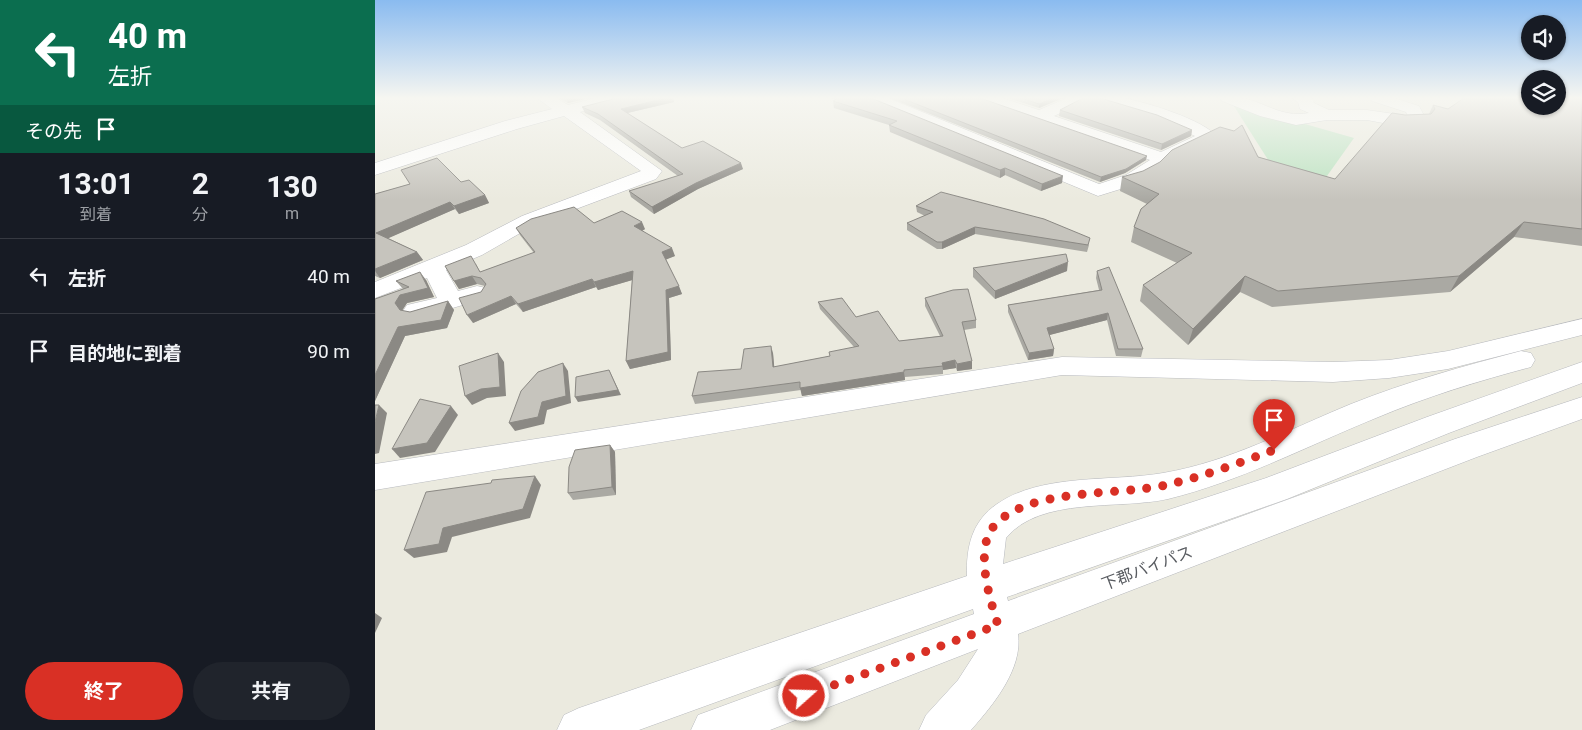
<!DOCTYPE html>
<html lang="ja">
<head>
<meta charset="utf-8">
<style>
  body { margin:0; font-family:Roboto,"Noto Sans JP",sans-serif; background:#20242c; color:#f1f3f6; height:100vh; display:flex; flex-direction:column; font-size:19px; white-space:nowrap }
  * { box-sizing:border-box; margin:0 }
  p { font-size:16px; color:#9ea1a6 }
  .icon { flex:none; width:28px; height:28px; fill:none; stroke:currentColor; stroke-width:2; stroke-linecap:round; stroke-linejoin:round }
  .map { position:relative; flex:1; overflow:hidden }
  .details { display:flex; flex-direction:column; background:#171b24; width:375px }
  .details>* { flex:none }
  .top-card { background:#0b6e4f; color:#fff; overflow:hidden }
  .controls { position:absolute; left:1146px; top:15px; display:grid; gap:10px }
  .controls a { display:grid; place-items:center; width:45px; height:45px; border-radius:50%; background:#171b24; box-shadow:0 1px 4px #0004; font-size:25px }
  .pin { position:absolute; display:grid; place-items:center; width:42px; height:42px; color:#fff; margin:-51px -21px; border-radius:50% 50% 50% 0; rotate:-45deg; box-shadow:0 0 5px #0007 }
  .pin .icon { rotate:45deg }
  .me { position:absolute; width:55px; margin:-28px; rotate:70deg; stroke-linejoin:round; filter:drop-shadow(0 0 4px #0008) }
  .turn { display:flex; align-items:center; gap:18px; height:105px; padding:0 25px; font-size:22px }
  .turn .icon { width:65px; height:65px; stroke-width:2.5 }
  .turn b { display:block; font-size:35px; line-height:42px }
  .then { display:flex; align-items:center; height:48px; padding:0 25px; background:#0003; gap:10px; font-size:19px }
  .eta { display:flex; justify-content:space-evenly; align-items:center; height:85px; text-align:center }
  .eta b { font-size:30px; font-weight:700; line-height:35px }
  .cta { display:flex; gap:10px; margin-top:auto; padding:10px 25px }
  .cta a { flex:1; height:58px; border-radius:30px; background:#d93025; color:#fff; font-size:20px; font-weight:700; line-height:58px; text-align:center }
  .cta a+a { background:#20242c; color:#f1f3f6 }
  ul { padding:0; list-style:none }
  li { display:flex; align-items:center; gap:15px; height:75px; padding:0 25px; border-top:1px solid #363941 }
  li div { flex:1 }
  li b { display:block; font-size:19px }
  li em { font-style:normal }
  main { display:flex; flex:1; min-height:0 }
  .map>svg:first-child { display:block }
  .green { fill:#bce2c1 }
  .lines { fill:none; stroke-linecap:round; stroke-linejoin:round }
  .minor-casing { stroke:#b7b9be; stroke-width:1 }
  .minor { fill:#fff; fill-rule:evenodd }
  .wall { fill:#aaa9a3 }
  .shaded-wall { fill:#8b8984 }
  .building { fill:#c6c4bd; stroke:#8b8984 }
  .route { stroke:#d93025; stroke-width:9; stroke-dasharray:0 16.2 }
  .labels { text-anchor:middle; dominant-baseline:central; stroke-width:5; stroke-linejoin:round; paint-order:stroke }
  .near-street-label { font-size:16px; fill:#585b60; stroke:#fff }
</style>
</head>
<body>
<main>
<section class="details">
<div class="top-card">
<div class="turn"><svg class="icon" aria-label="left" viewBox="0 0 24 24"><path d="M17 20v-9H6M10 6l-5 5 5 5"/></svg><div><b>40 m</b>左折</div></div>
<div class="then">その先<svg class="icon" aria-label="arrive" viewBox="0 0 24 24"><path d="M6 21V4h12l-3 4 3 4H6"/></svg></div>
</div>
<div class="eta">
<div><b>13:01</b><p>到着</p></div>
<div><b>2</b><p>分</p></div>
<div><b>130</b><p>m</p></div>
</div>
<ul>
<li><svg class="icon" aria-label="left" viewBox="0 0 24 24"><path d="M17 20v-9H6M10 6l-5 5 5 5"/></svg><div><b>左折</b></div><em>40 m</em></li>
<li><svg class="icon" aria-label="arrive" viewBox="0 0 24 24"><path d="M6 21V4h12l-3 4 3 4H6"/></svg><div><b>目的地に到着</b></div><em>90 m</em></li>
</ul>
<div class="cta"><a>終了</a><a>共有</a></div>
</section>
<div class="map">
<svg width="1207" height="730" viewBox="0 0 1207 730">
  <rect width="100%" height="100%" fill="#ebeadf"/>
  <polygon class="green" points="857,103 979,138 947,183 902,174"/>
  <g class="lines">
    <g class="minor-casing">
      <g id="minor">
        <polygon points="162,98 181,98 193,105 221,98 247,98 245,101 205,112 287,171 281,179 161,224 107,255 71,270 83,291 102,286 111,288 114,293 111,298 41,319 32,317 28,311 32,305 62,298 52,278 0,298 0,282 91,245 147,216 266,171 189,116 142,129 0,175 0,163 130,121 177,109"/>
        <path d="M492 98H513L724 184 751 175 775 160 606 101 604 98H627L664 110 692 98H713L711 101 679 116 786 152 820 136 777 116 723 101 721 98C730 98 740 97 749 98 770 102 830 120 842 137L839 141 793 162 781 174 765 183 723 196 494 101Z"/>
        <path d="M845 98C851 98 859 97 865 98 890 101 904 118 934 113L925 109 923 102 917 98H937L939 103 954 110H992L1033 116 1031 112 997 101 995 98H1019L1044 106 1052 121 1050 125 1024 126 992 120H952L921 125 885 116 847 101Z"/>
        <polygon points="1207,319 1207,335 1073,369 1014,378 958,382 687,375 0,490 0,464 687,357 958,362 1014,360 1073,351"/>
        <path d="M1146 351 1156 353 1160 360 1156 367C1103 381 1051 397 1001 418 932 446 866 481 793 499 745 510 665 496 631 538L628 564 891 478 1052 417 1207 362V383L1074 433 912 499 632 597 633 601 1080 439 1207 397V419L1102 457 643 634C648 669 618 705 596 730H544L551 715 583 680 603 649 395 730H316L323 715 599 614 598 609 264 730H182L189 715 204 708 592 576C591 547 597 521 622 504 667 473 737 482 788 473 854 462 915 429 976 404 1031 382 1089 366 1146 351Z"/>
      </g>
    </g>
    <use href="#minor" class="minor"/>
  </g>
  <g class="wall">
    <polygon points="184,98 214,98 193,103"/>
    <polygon points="242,98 298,98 299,102 252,113 307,148 368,169 323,189 279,214 256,197 254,191 303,176 225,120 210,113 207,107"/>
    <polygon points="457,98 496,98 687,183 666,191 630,175 625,178 515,132 514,125 459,108 458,101 460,100"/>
    <polygon points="515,98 605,98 771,160 750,173 725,182"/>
    <polygon points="633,98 688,98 664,108"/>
    <polygon points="1207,98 1207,246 1139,237 1075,292 897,307 865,292 813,345 765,301 768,285 802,263 756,242 759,227 772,204 745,191 747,177 883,157 960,179 1030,115 1054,114 1058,105 1073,109"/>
    <polygon points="685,110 817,130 816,136 786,150 684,116"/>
    <polygon points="86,182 110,195 114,203 84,214 80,209 13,238 42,252 48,260 5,278 0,276 0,194 35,184"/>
    <polygon points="541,206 714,245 712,252 600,234 567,249 562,249 532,230 532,223 550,216 542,212"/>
    <polygon points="219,223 270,229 267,231 300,256 291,259 307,294 294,298 296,360 255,369 251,361 257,280 223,290 221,287 148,312 141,304 98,323 106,292 110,286 102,284 84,289 79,281 101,264 105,272 159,253 145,235 141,228"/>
    <polygon points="598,268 692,271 620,299 598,277"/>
    <polygon points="722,271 768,349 766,357 741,356 732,320 674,335 679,349 678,356 653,360 633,312 633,305 724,290 721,278"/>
    <polygon points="51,280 59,297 32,303 27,311 35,312 73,301 79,310 72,328 30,336 0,401 0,299 28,289 21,281"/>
    <polygon points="550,298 601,320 601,328 589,330 597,369 582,371 581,368 568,370 568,374 530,377 530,380 427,396 426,390 320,404 317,396 366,369 398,353 399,367 455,356 479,347 445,309 443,302 524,341 565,336 550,306"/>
    <polygon points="235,445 240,452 241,495 198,500 193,493"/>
  </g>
  <g class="shaded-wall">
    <polygon points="191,98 214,98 193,103"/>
    <polygon points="291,98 298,98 299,102 248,114 246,109"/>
    <polygon points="678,98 688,98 664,108 664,104"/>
    <polygon points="817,130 816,136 786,150 787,144"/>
    <polygon points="772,156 771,160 750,173 725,182 726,177"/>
    <polygon points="366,163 368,169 323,189 279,214 277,207 321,183"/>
    <polygon points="630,168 630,175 625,178 625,170"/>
    <polygon points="688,176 687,183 666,191 667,184"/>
    <polygon points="110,195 114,203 84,214 79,206"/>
    <polygon points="75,202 80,209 7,241 1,233"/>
    <polygon points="267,222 270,229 262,234 259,226"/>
    <polygon points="1149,222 1139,237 1075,292 1084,276"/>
    <polygon points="600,227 600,234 567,249 567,242"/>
    <polygon points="297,248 300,256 290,260 287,252"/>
    <polygon points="42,252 48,260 5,278 0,271 0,269"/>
    <polygon points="693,262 692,271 620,299 620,291"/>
    <polygon points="258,271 261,279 223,290 219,282"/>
    <polygon points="45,272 51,280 59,297 32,303 26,312 20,303 25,295 53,288"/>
    <polygon points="97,276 102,284 84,289 79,281"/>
    <polygon points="870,276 865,292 813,345 818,329"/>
    <polygon points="217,279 221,287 148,312 143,304"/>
    <polygon points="304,286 307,294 294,298 296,360 255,369 251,361 291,290"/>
    <polygon points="136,296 141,304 98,323 92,315"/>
    <polygon points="73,301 79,310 72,328 30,336 0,401 0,375 23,327"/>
    <polygon points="733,313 732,320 671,336 672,328"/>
    <polygon points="396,346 398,353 400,375 398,367"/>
    <polygon points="679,349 678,356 653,360 654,353"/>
    <polygon points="123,353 129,362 131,396 112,398 97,405 90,396"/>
    <polygon points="580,360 581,368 568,370 567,363"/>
    <polygon points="597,361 597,369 582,371 582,364"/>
    <polygon points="188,363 193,371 196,403 172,410 169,424 140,431 134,423"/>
    <polygon points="234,370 246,395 203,402 200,397"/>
    <polygon points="529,372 530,380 427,396 425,388"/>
    <polygon points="4,405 12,413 4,453 0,454 0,422"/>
    <polygon points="76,406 83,415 60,452 25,458 17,449"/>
    <polygon points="235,445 240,452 241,495 237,487"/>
    <polygon points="160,476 166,485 155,518 77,537 72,552 39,558 29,550"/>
    <polygon points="0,613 7,618 0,633"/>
  </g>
  <g class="building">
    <polygon points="242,98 291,98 246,109 307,148 328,141 366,163 321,183 277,207 254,191 308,174 223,114 207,107"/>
    <polygon points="464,98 496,98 688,176 667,184 630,168 625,170 514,125 522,121 458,101"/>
    <polygon points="526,98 605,98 772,156 751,169 726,177"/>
    <polygon points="646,98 678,98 664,104"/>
    <polygon points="708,98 725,98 782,115 817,130 787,144 685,110"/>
    <polygon points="1089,98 1155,98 1155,106 1182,106 1182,98 1207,98 1207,229 1149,222 1084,276 903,291 870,276 818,329 768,285 817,253 759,227 766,209 784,194 747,177 768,171 785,162 797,150 845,127 859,131 867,125 883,157 960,179 1017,113 1030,115 1056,114 1060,109 1058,105 1073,109"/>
    <polygon points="62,158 86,182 94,180 110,195 79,206 75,202 1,233 42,252 0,269 0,194 35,184 26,170"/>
    <polygon points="566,192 669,219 715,238 713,245 600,227 567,242 562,242 532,223 558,212 541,206"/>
    <polygon points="199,207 219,223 247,211 267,222 259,226 297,248 287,252 304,286 291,290 293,352 251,361 258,271 219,282 217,279 143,304 136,296 92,315 84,298 106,292 111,284 106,278 97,276 79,281 70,266 96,256 105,272 160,252 141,228 156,219"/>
    <polygon points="691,254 693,262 620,291 598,268"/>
    <polygon points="734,267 768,349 743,349 733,313 672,328 679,349 654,353 633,305 727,290 722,271"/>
    <polygon points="45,272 53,288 25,295 20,303 25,310 35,312 73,301 66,320 23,327 0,375 0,299 34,287 21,281"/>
    <polygon points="593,289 601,320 587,322 597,361 582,364 580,360 567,363 568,366 529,370 529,372 425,388 425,382 317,396 323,372 366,369 369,349 396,346 398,367 455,356 454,352 484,346 443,302 467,298 481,317 503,311 524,341 568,336 550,298 578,290"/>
    <polygon points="123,353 125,387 106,389 90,396 84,366"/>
    <polygon points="188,363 191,396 167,402 163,417 134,423 146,391 163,372"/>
    <polygon points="234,370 243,390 200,397 201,377"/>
    <polygon points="45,399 76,406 52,443 17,449"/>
    <polygon points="0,405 4,405 0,422"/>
    <polygon points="235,445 237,487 193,493 194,467 200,450"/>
    <polygon points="160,476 148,509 68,528 64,544 29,550 51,492 116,483 117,480"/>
  </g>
  <linearGradient id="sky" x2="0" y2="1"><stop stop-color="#8abbf0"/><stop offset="0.49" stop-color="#f6f6f1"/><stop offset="1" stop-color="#f6f6f1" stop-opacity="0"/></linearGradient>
  <rect width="1207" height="200" fill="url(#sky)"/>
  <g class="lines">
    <path class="route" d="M429 696 623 625C615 600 599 549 619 526 653 487 744 496 791 485 827 477 864 463 899 450"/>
  </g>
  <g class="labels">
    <g class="near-street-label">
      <text transform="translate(772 568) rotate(-21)">下郡バイパス</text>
    </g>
  </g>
</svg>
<div class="controls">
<a><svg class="icon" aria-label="sound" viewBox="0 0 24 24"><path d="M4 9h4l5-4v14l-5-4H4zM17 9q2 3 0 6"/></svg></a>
<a><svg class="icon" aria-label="layers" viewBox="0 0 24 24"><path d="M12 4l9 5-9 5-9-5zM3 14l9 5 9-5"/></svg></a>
</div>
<div class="pin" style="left:899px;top:450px;background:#d93025"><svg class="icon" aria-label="arrive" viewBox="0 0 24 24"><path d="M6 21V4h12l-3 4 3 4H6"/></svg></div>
<svg class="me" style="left:429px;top:696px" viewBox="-20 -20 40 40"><circle r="17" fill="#d93025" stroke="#fff" stroke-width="3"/><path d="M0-11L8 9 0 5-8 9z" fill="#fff"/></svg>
</div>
</main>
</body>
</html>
